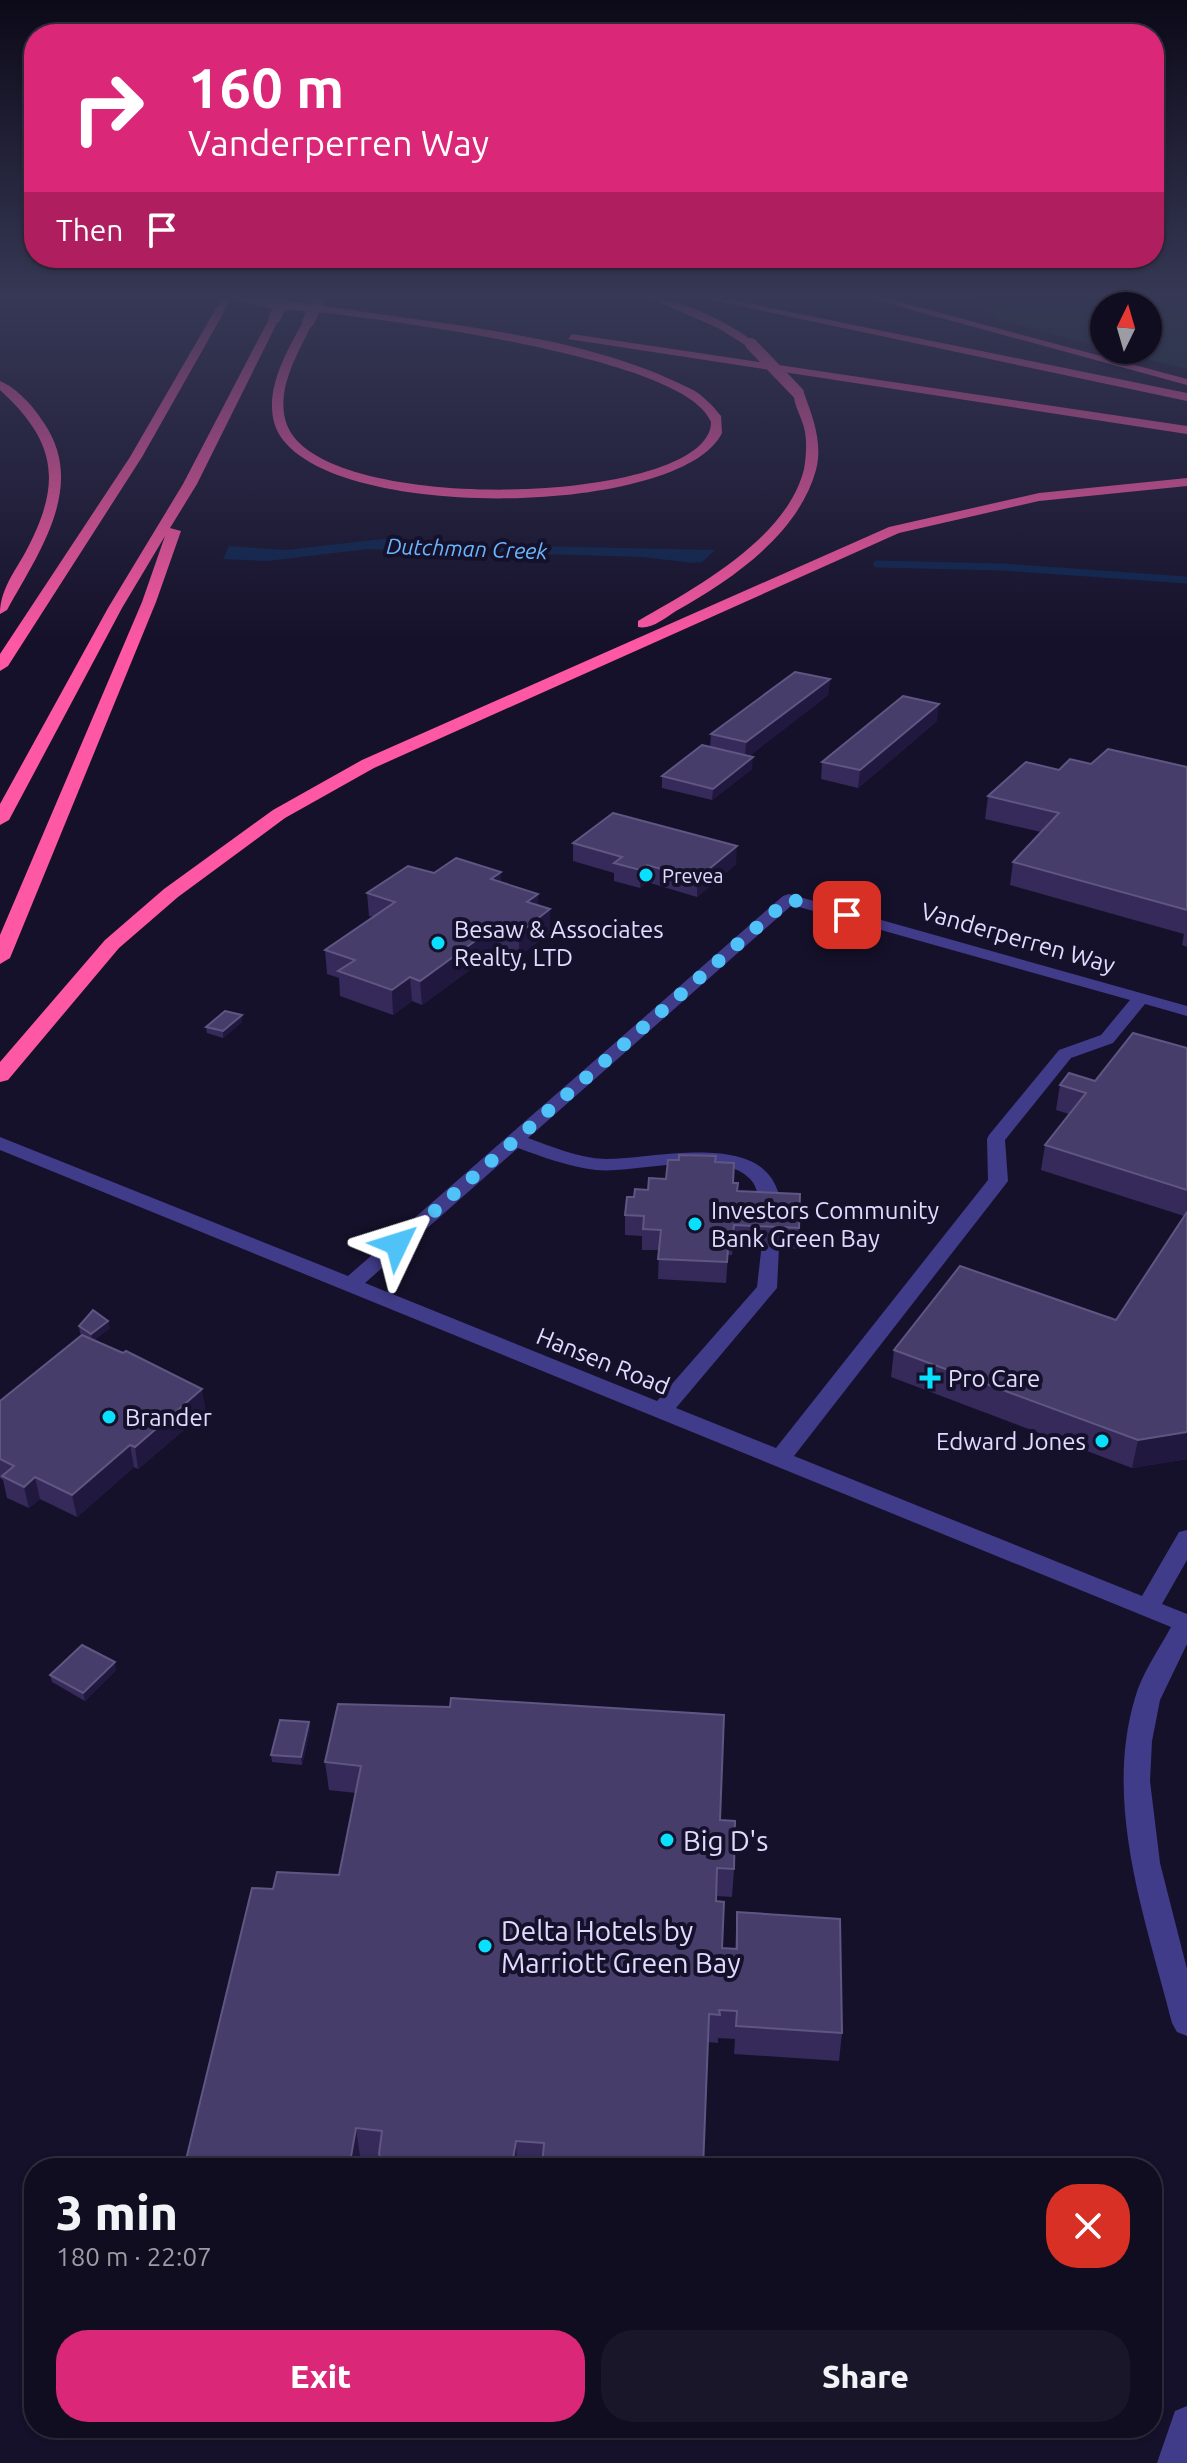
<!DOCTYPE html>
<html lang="en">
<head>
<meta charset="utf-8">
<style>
  body { margin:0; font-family:Ubuntu,sans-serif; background:#191629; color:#f1f3f6; height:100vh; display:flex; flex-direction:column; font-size:30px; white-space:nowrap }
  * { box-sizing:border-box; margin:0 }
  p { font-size:26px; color:#9c9ca5 }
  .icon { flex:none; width:44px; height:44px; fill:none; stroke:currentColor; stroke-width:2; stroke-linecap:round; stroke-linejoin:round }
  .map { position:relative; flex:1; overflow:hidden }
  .drawer { position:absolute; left:24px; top:2158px; width:1138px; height:280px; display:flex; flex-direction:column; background:#100d20; border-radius:32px; box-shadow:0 2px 6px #0004,0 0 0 2px #302d3e }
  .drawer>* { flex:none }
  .guide { position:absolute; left:24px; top:24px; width:1140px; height:244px; border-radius:32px; box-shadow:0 2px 6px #0004,0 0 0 2px #302d3e; background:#db2777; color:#fff; overflow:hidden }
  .needle { width:52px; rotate:5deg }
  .tools { position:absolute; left:1090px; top:292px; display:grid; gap:16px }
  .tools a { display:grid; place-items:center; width:72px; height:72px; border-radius:50%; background:#100d20; box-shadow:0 2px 6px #0004,0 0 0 2px #302d3e; font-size:40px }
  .pin { position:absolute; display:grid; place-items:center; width:68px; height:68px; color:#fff; margin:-34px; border-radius:16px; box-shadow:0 4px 12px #0006 }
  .me { position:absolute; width:88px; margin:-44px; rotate:49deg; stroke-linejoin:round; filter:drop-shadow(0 0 6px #0008) }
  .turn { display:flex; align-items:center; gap:28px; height:168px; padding:0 32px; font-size:36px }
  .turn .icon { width:104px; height:104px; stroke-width:2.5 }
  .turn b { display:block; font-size:56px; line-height:68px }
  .then { display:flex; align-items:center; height:76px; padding:0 32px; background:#0003; gap:16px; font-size:30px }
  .round { display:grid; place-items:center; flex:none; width:84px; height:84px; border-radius:32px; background:#191629 }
  .head { display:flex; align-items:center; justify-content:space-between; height:136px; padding:0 32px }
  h1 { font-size:48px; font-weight:800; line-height:60px }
  .button { display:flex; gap:16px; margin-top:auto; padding:16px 32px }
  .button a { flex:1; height:92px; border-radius:32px; background:#db2777; color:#fff; font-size:32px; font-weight:800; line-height:92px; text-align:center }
  .button a+a { background:#191629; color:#f1f3f6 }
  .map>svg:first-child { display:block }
  .green { fill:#143534 }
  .water { fill:#0d244e }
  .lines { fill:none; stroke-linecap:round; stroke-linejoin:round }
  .stream { stroke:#0d244e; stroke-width:7 }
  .minor { fill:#413c89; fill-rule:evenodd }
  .highway { fill:#fe57a3; fill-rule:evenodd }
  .highway-bridge { stroke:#fe57a3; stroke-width:12 }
  .wall { fill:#352a59 }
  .shaded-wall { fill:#21183f }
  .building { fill:#473d6a; stroke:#5f5682; stroke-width:2 }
  .route { stroke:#4fc3f7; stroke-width:14; stroke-dasharray:0 25.2 }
  .poi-dot { fill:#08e0fe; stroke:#16112b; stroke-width:3 }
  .labels { text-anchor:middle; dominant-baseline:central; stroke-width:8; stroke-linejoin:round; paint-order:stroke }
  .far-poi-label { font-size:20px; fill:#e0dbff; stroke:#16112b; text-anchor:start }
  .far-water-label { font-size:22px; font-style:italic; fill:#6ab6fe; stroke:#16112b }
  .poi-label { font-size:24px; fill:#e0dbff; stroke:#16112b; text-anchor:start }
  .street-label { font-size:24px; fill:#e0dbff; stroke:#16112b }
  .near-poi-label { font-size:28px; fill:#e0dbff; stroke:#16112b; text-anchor:start }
</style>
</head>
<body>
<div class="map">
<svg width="1187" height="2463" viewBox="0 0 1187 2463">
  <rect width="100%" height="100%" fill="#16112b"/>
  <polygon class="green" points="969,298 1187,298 1187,369 1112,350 1148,350 1148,306 1104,306 1104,348 997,319"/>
  <polygon class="water" points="391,538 483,545 715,550 702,562 693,563 643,557 368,549 267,561 223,559 229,546 286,550"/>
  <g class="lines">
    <polyline class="stream" points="877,564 1002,567 1187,580"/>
    <g class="minor">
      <path d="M789 894 1187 1006V1016L1145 1004 1113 1043 1071 1058 1005 1140 1008 1181 1005 1185 794 1456 1142 1596 1179 1532 1187 1530V1560L1162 1604 1187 1614V1644L1160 1700 1152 1741 1150 1781 1160 1863 1187 1969V2036L1177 2032 1172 2023C1146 1920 1103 1805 1135 1698 1142 1673 1158 1651 1171 1627L0 1150V1137L348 1276 783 896ZM792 905 1130 1000 1101 1035 1059 1050 989 1135 987 1139 988 1180 776 1448 676 1408 777 1288 779 1247 776 1243H762L757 1287 657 1401 365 1283 518 1148C543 1157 569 1167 596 1170 636 1174 718 1148 749 1178 761 1189 756 1204 764 1217H778L781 1213C780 1205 780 1196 777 1189 756 1131 650 1160 605 1159 578 1158 553 1147 528 1138Z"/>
      <polygon points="1187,2406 1187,2463 1157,2463 1175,2411"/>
    </g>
    <g class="highway">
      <polygon points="222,298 232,298 142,457 8,666 0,671 0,654 130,457"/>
      <path d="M234 298C285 298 336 308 386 315 486 329 598 342 689 388 701 393 713 406 721 416L722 433C680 520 301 524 274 422 265 387 288 349 304 320L313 322C299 352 274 390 287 425 322 518 712 505 711 422 687 358 403 323 336 314 311 311 253 310 234 298Z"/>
      <path d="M649 298C678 298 734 324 756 344L747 346 718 328Z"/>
      <polygon points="702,298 722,298 1187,393 1187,401"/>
      <polygon points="868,298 885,298 1187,379 1187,385"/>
      <polygon points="275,314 280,317 197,484 170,528 181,531 156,602 10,958 0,964 0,935 142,602 165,536 122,608 9,820 0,825 0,804 108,608 183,484 270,317"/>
      <polygon points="572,334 1187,426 1187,434 568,339"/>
      <path d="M0 381C17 388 34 407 44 423 87 486 39 552 7 610L0 614C0 591 13 574 25 553 62 484 58 443 0 390Z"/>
      <path d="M794 391 804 393C813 418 823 443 816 470 798 535 731 580 676 611 665 618 651 630 638 627V621C695 588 787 539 804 469 806 459 807 442 805 432 803 418 792 404 794 391Z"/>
      <polygon points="1187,478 1187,486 1039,501 899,533 374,768 285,818 178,897 119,948 8,1080 0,1082 0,1062 105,940 164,889 273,810 362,760 889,527 1039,493"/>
    </g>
    <g class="highway-bridge">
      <polyline points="275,317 285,298"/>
      <polyline points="308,322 320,298"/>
      <polyline points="751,344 798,393"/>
    </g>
  </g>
  <g class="wall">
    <polygon points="830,679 828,695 749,756 752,769 712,800 662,788 662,776 710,747 711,734"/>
    <polygon points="937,721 858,788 821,779 822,762"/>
    <polygon points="1091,764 1187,767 1187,947 1182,945 1184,934 1010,885 1013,862 1041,832 985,819 988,796 1059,770"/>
    <polygon points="573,843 736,864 697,897 647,882 640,888 614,881 614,873 573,861"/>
    <polygon points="501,872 501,883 538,906 550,909 550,933 519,956 498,949 422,1005 412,1001 393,1015 340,996 339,978 327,974 325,950 373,917 369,916 367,893 434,873"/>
    <polygon points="242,1022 223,1038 207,1033 206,1027"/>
    <polygon points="1187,1048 1187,1459 1132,1468 891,1377 894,1350 1116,1320 1184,1216 1041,1170 1045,1145 1069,1114 1056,1110 1060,1085 1095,1081"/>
    <polygon points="715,1162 733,1183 737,1191 799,1228 798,1249 733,1245 732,1255 728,1255 726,1283 658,1279 659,1250 642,1250 642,1236 625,1235 625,1215 634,1197 648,1190"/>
    <polygon points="79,1326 110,1328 94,1340 206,1411 138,1469 134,1467 77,1517 40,1499 29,1508 7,1498 3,1480 0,1478 0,1401 82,1335 80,1333"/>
    <polygon points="116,1670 85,1701 52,1682 50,1675"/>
    <polygon points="338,1704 720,1820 734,1869 732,1897 716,1896 722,1948 735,1949 737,1912 842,2033 839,2061 734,2054 735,2039 718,2038 718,2043 708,2042 703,2168 380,2168 379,2158 360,2156 273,1889 339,1875 356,1793 329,1790 325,1762"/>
    <polygon points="309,1722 310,1730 302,1765 272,1762 271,1755"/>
  </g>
  <g class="shaded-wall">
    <polygon points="830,679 828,695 745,759 746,742"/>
    <polygon points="939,704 937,721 858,788 860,770"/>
    <polygon points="753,757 752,769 712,800 713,789"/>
    <polygon points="737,846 736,864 697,897 697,879"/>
    <polygon points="647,865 647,882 640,888 640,870"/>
    <polygon points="501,872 502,895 491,879"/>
    <polygon points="538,894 539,917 527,902"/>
    <polygon points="550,909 550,933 519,956 519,933"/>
    <polygon points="497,925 498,949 422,1005 420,981"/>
    <polygon points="410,977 412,1001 393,1015 392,990"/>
    <polygon points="242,1015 242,1022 223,1038 223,1031"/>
    <polygon points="108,1321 110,1328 92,1341 91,1334"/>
    <polygon points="202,1389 206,1411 138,1469 135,1447"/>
    <polygon points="1187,1432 1187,1459 1132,1468 1138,1440"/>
    <polygon points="130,1445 134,1467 77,1517 72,1495"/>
    <polygon points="35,1477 40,1499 29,1508 24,1487"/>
    <polygon points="115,1662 116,1670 85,1701 83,1693"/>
    <polygon points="309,1722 310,1730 302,1765 301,1757"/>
    <polygon points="356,2128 360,2156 358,2168 349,2168"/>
    <polygon points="516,2141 517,2168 510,2168"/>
  </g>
  <g class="building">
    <polygon points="795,672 830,679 746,742 711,734"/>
    <polygon points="903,696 939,704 860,770 822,762"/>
    <polygon points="702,745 753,757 713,789 662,776"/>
    <polygon points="1108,749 1187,767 1187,910 1013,862 1059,813 988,796 1026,762 1059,770 1070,759 1091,764"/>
    <polygon points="613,813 737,846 697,879 647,865 640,870 614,863 622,857 573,843"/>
    <polygon points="456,858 501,872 491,879 538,894 527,902 550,909 519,933 497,925 420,981 410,977 392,990 338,971 355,960 325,950 395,902 367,893 408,866 434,873"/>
    <polygon points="225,1011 242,1015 223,1031 206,1027"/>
    <polygon points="1133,1033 1187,1048 1187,1190 1045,1145 1086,1093 1060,1085 1069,1073 1095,1081"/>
    <polygon points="679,1155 716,1156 715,1162 734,1163 733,1183 738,1183 737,1191 800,1194 799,1228 734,1225 733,1235 729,1235 727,1262 658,1259 661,1230 643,1229 644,1216 625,1215 627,1197 634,1197 635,1189 648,1190 649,1178 666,1179 668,1160 679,1160"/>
    <polygon points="1187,1212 1187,1432 1138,1440 894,1350 960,1266 1116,1320"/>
    <polygon points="93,1310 108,1321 91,1334 79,1326"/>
    <polygon points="82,1335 123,1353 126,1351 202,1389 135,1447 130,1445 72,1495 35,1477 24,1487 2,1476 14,1466 0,1459 0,1401"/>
    <polygon points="82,1645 115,1662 83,1693 50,1675"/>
    <polygon points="451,1698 724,1715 720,1820 735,1821 734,1869 717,1868 716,1901 724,1902 722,1948 737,1949 737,1912 840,1919 842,2033 736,2026 737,2011 719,2010 720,2015 709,2014 703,2168 542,2168 544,2143 516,2141 512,2165 510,2168 384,2168 379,2154 382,2131 356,2128 349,2168 184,2168 252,1888 273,1889 277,1872 339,1875 361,1766 325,1762 338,1704 450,1707"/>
    <polygon points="280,1720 309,1722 301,1757 271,1755"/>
  </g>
  <linearGradient id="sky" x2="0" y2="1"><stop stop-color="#0c0918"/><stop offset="0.46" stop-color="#363855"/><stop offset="1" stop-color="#363855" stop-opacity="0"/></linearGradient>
  <rect width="1187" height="643" fill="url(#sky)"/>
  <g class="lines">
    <polyline class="route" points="397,1244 789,899 847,915"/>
  </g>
  <g class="poi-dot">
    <circle cx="646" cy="875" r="8"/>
    <circle cx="438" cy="943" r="8"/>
    <circle cx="695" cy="1224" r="8"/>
    <path d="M926 1366h8v8h8v8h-8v8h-8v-8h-8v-8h8z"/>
    <circle cx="109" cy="1417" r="8"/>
    <circle cx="1102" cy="1441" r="8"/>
    <circle cx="667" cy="1840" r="8"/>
    <circle cx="485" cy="1946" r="8"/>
  </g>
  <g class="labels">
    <g class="far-poi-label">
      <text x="662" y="875">Prevea</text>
    </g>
    <g class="far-water-label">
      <text transform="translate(467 548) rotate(2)">Dutchman Creek</text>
    </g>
    <g class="poi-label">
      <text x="454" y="929">Besaw &amp; Associates<tspan x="454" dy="28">Realty, LTD</tspan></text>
      <text x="711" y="1210">Investors Community<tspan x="711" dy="28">Bank Green Bay</tspan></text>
      <text x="948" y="1378">Pro Care</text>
      <text x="125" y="1417">Brander</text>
      <text x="1086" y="1441" text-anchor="end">Edward Jones</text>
    </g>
    <g class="street-label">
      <text transform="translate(1018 938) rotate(16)">Vanderperren Way</text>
      <text transform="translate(603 1361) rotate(22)">Hansen Road</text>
    </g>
    <g class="near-poi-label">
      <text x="683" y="1840">Big D's</text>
      <text x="501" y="1930">Delta Hotels by<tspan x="501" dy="32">Marriott Green Bay</tspan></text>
    </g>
  </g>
</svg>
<div class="tools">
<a><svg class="needle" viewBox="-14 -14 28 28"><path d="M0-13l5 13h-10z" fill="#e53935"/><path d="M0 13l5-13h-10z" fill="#9c9ca5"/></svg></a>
</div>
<div class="pin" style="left:847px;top:915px;background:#d93025"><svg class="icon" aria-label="arrive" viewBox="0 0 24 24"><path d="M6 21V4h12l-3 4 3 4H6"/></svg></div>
<svg class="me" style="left:397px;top:1244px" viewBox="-20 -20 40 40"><path d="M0-17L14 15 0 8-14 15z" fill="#4fc3f7" stroke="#fff" stroke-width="4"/></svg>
<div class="guide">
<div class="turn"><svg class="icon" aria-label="right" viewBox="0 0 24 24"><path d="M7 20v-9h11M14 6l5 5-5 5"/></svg><div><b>160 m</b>Vanderperren Way</div></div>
<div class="then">Then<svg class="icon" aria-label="arrive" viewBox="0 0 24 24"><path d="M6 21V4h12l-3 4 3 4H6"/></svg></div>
</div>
<section class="drawer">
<div class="head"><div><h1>3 min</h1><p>180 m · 22:07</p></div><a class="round" style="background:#d93025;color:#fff"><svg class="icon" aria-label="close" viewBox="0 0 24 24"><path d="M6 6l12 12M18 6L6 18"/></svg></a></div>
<div class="button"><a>Exit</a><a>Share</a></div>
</section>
</div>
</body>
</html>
